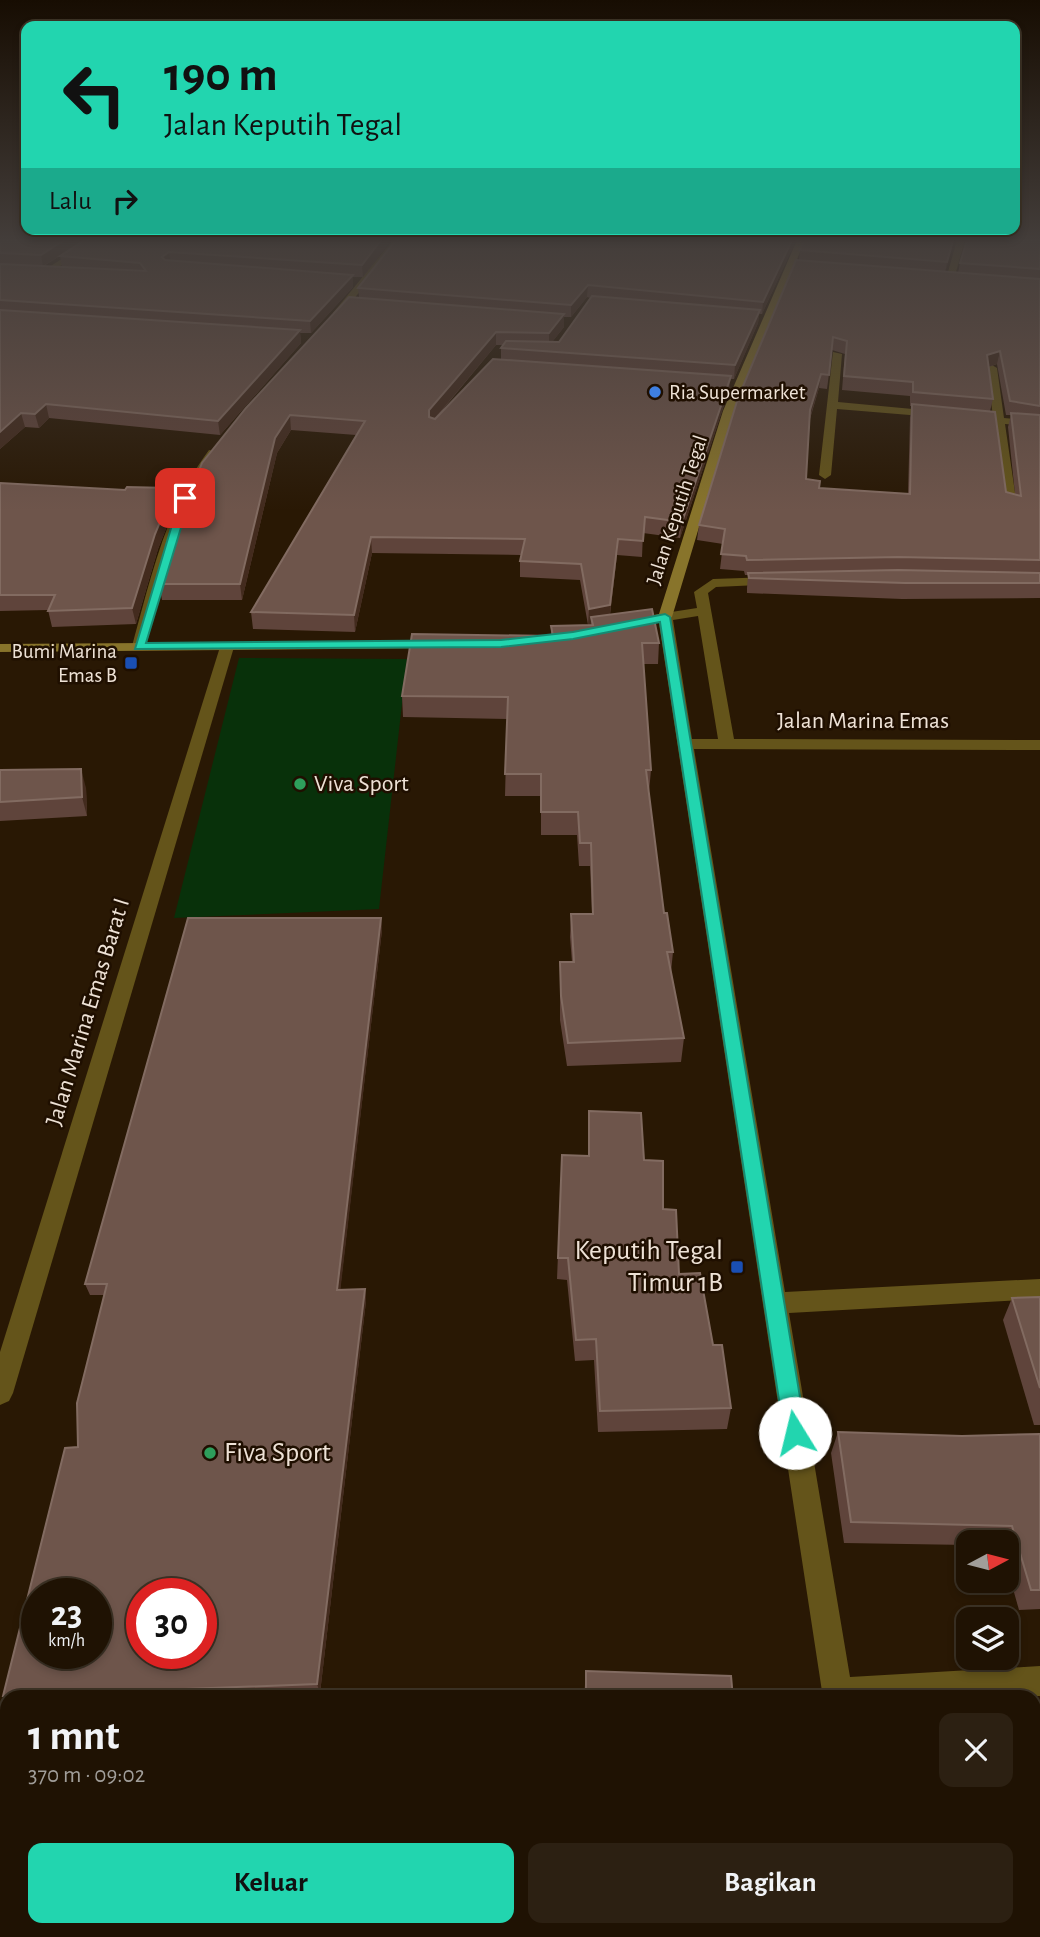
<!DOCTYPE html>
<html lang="id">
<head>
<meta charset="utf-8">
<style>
  body { margin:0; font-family:"Alegreya Sans",sans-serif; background:#2c2012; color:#f1f3f6; height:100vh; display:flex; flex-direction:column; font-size:26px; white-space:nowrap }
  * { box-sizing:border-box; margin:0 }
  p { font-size:23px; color:#a19e9a }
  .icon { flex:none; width:38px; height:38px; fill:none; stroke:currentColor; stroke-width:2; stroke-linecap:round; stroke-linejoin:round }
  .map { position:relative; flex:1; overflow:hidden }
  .side { position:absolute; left:0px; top:1690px; width:1041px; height:247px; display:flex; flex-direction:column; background:#1f1203; border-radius:21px 21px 0 0; box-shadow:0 4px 10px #0003,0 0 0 2px #3c3225 }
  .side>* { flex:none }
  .guide { position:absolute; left:21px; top:21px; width:999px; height:214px; border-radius:14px; box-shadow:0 4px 10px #0003,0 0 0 2px #3c3225; background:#22d5af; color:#111; overflow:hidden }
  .needle { width:46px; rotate:83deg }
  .fabs { position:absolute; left:956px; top:1530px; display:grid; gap:14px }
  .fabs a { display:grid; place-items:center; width:63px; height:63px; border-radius:14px; background:#1f1203; box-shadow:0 4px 10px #0003,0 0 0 2px #3c3225; font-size:35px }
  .speed { position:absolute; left:21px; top:1578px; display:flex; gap:14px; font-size:35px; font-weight:700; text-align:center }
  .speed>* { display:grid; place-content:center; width:91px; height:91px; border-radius:50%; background:#1f1203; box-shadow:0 4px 10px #0003,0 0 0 2px #3c3225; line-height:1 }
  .speed small { font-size:18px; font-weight:400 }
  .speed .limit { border:10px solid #d22; background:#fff; color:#111 }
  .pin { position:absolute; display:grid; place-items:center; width:60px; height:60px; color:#fff; margin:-30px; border-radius:14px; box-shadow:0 4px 10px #0006 }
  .me { position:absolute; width:77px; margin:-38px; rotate:351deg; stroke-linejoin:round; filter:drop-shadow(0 0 5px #0008) }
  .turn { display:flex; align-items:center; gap:24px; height:147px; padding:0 28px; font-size:32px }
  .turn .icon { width:91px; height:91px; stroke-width:2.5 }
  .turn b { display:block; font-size:49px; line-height:60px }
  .then { display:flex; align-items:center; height:66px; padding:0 28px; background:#0003; gap:14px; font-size:26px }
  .round { display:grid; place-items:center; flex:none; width:74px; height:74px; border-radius:14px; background:#2c2012 }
  .overview { display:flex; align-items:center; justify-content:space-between; height:119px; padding:0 28px }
  h1 { font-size:42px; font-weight:700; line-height:52px }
  .button { display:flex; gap:14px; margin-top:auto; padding:14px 28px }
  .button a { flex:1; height:80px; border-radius:14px; background:#22d5af; color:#111; font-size:28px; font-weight:700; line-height:80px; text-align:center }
  .button a+a { background:#2c2012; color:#f1f3f6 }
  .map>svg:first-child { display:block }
  .green { fill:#08310a }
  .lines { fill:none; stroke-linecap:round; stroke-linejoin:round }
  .minor { fill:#64541a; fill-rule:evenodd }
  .secondary { fill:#88742b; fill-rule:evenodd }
  .wall { fill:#5f443b; fill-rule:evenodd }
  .shaded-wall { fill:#432b1e }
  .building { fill:#6e554b; stroke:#826b61; stroke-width:2; fill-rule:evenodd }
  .route { fill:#22d5af; stroke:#168a72; stroke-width:2 }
  .shop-dot { fill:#3f7fe0; stroke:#1f0f00; stroke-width:2.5 }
  .transit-dot { fill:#1a4fb4; stroke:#1f0f00; stroke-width:2.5 }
  .leisure-dot { fill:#2e9e5b; stroke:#1f0f00; stroke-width:2.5 }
  .labels { text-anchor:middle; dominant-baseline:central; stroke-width:5; stroke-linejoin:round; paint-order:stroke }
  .far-poi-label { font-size:21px; fill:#eee2d6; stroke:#1f0f00; text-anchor:start }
  .far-street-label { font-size:21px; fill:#eee2d6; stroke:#1f0f00 }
  .street-label { font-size:24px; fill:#eee2d6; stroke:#1f0f00 }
  .poi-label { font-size:24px; fill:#eee2d6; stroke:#1f0f00; text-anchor:start }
  .near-poi-label { font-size:28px; fill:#eee2d6; stroke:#1f0f00; text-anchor:end }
</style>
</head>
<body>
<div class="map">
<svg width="1040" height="1937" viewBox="0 0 1040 1937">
  <rect width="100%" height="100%" fill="#291804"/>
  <polygon class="green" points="239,658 407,659 379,909 174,918"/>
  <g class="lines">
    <g class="minor">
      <polygon points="90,240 100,240 54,270 64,272 64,276 42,272"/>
      <polygon points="393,240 402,240 339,317 333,317 333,313"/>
      <polygon points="957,240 965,240 954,279 950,282 946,279"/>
      <polygon points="833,352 842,354 838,402 934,411 940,414 934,417 837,409 831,475 825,479 819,475"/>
      <polygon points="992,365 997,368 1004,418 1040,421 1040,427 1005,424 1017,506 1011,510 1005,506 994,423 965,418 971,415 993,417 987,368"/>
      <path d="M209 450 219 452C178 510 165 578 146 646L139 650 134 649 132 646C151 577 166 508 209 450Z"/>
      <path d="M773 577 780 581 778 584 716 587 708 593 734 739 1040 740V750L694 749 785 1292 1040 1279V1299L789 1313 850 1677 1040 1666V1696L823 1698 658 617 665 613 697 608 694 592 713 579ZM698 616 718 739H692L673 620Z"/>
      <polygon points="227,643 234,647 13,1393 9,1401 0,1405 0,1352 220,647"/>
      <polygon points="859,1930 893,1930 894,1937 860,1937"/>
    </g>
    <g class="secondary">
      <polygon points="797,240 805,240 734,411 672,617 665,621 624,627 624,621 659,614 723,411"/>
      <polygon points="436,641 443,645 441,648 0,652 0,644"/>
    </g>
  </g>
  <g class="wall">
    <polygon points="0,240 85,240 44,266 62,267 60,256 391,240 363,277 353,277 353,287 311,333 300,333 301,343 220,435 49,418 39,428 25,427 0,449"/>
    <path d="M396 240H796L762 314H759L758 323 734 379H730L729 390 680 538 643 533 642 557 617 555 610 615 659 643 658 664H643L651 770 649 792 664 913 673 952 671 972 684 1038 681 1062 567 1066 560 1020V962H572L570 937 571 914H592L590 866H579L577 835H541V796H505L507 719 403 717 402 696 551 636V626L588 625 580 580 520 577V561L521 555 372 553 355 632 253 629 251 612 356 435 291 430 277 453 242 600H162L159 584 359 297 358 288ZM587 297 591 298 559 342H552L564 327V317H571ZM496 345H503L501 348V359L435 419Z"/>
    <path d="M804 240H954L945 272 958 273 960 263 1040 240V598L902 599 747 593V588L748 575H745L744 571 720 569 723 544 697 540 699 525 799 260 800 250ZM832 350 845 354 842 390 910 396V406H912L910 418 908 494 819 488 806 479 810 419 819 388 827 389ZM997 364 1006 415H1011L1008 427 1015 494 1006 492 990 411 993 399 989 367Z"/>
    <polygon points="0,483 179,496 158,549 136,624 52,627 48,610 0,611"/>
    <polygon points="0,770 86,788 87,816 0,821"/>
    <polygon points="381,918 382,930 340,1290 365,1289 366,1301 320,1693 207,1698 7,1698 7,1702 3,1696 78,1447 104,1295 90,1295 85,1284"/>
    <polygon points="589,1111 644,1160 663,1209 679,1274 713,1345 731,1408 727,1429 598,1432 594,1360 575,1361 567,1280 557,1279 562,1155 588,1156"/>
    <polygon points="1040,1297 1040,1425 1034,1425 1003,1320 1012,1298"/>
    <polygon points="838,1432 962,1436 1040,1434 1040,1609 1019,1610 1006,1564 1006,1542 968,1542 968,1545 844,1543 831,1453"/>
    <polygon points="586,1671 733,1698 584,1698"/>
    <polygon points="932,1930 1034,1930 1040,1937 933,1937"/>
  </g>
  <g class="shaded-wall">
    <polygon points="64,240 85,240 43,266 41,255"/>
    <polygon points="381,240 391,240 363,277 362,265"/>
    <polygon points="792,240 796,240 762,314 763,302"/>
    <polygon points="953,240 954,240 945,274 947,262"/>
    <polygon points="169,252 171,263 164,269 162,257"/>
    <polygon points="353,275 353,287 311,333 310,321"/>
    <polygon points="588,285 587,297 571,317 571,305"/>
    <polygon points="760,310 758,323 734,379 735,365"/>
    <polygon points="564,314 564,327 549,346 549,333"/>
    <polygon points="300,330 301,343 220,435 218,421"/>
    <polygon points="496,332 496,345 430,424 429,410"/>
    <polygon points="1000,351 997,364 984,368 987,355"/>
    <polygon points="821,374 819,388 808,424 810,410"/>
    <polygon points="731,376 729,390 680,538 682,522"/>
    <polygon points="46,404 49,418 39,428 35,414"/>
    <polygon points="21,413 25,427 0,449 0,432"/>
    <polygon points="290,415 291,430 277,453 242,600 240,584 275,438"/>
    <polygon points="177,481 179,496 158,549 136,624 132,608 155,534"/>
    <polygon points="371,537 372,553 355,632 354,615"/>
    <polygon points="618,539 617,555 609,621 591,617 591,625 588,625 589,609"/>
    <polygon points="81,769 86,788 87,816 82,797"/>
    <polygon points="381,918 382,930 339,1302 337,1290"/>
    <polygon points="365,1289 366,1301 320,1693 317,1684"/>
  </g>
  <g class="building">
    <polygon points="0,240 64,240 41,255 0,253"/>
    <polygon points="85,240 381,240 362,265 169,252 162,257 165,260 353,275 310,321 0,300 0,264 146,271 140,263 60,256"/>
    <polygon points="396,240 792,240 763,302 588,285 571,305 358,288"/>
    <polygon points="804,240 953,240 947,262 800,250"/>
    <polygon points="967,240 1040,240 1040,269 960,263"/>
    <polygon points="796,260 1040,279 1040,406 1010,401 1000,351 987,355 993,399 913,392 913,382 844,376 847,341 833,337 829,375 821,374 810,410 806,479 820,481 819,488 910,494 912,404 995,412 1006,492 1021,496 1011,413 1040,415 1040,560 898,557 747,560 746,556 721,554 725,529 699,525 738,398"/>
    <polygon points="592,296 760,310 735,365 501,348 506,341 559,342"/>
    <polygon points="349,297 564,314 549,333 496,332 429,410 429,417 435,419 493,359 731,376 682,522 645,517 643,541 618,539 610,605 589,609 581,564 520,561 525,539 371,537 354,615 251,612 365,421 290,415 275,438 240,584 159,584 174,535 202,463 246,408"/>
    <polygon points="0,310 300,330 218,421 46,404 35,414 21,413 0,432"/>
    <polygon points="177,481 155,534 132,608 48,611 55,595 0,595 0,483 125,490 127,487 170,488"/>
    <polygon points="898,570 1040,573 1040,583 905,583 749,578 748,573"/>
    <polygon points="652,609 659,643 642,643 651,770 646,770 664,913 667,913 673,952 667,952 684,1038 568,1043 561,996 560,962 574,962 571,914 593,914 591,843 580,843 578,812 541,812 541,774 505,774 508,697 402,696 412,634 553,636 551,626 593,625 591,617"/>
    <polygon points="81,769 82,797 0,802 0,770"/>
    <path d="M188 918H381L337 1290 365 1289 317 1684 3 1696 65 1448 78 1447 77 1403 107 1284H85ZM37 1594H96V1654H37ZM142 1594H201V1654H142Z"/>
    <polygon points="589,1111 641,1113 644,1160 663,1161 663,1209 676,1210 679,1274 700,1273 713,1345 722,1345 731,1408 600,1411 596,1339 576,1340 568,1258 558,1258 562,1155 589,1156"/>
    <polygon points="1040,1297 1040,1388 1012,1298"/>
    <polygon points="838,1432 962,1436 1040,1434 1040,1590 1031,1590 1012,1526 851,1522"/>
    <polygon points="586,1671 731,1676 733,1698 586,1698"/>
    <polygon points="1034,1819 1040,1819 1040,1937 946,1937 945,1930 1034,1930"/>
  </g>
  <linearGradient id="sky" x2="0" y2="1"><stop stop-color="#170d02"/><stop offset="0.47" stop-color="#433d3a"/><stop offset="1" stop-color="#433d3a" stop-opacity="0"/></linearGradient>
  <rect width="1040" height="511" fill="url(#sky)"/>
  <polygon class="route" points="185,495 190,498 146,643 501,640 573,632 665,614 670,617 806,1433 803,1440 795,1443 788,1440 784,1433 660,622 573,639 501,647 135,649 180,498"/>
  <circle class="shop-dot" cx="655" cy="392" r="7"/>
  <g class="transit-dot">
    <rect x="124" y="656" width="14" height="14" rx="3.5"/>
    <rect x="730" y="1260" width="14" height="14" rx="3.5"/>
  </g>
  <g class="leisure-dot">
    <circle cx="300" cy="784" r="7"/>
    <circle cx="210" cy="1453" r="7"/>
  </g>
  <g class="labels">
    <g class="far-poi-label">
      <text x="669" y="392">Ria Supermarket</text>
      <text x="117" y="651" text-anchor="end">Bumi Marina<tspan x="117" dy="24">Emas B</tspan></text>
    </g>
    <g class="far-street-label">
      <text transform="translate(677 510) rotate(-72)">Jalan Keputih Tegal</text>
    </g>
    <g class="street-label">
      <text x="863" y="721">Jalan Marina Emas</text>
      <text transform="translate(88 1012) rotate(-73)">Jalan Marina Emas Barat I</text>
    </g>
    <g class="poi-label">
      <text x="314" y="784">Viva Sport</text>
    </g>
    <g class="near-poi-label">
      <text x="723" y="1251">Keputih Tegal<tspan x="723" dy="32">Timur 1B</tspan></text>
      <text x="224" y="1453" text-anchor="start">Fiva Sport</text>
    </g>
  </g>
</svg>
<div class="fabs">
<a><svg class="needle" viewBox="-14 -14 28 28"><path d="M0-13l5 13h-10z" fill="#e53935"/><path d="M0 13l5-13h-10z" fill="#a19e9a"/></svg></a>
<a><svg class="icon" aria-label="layers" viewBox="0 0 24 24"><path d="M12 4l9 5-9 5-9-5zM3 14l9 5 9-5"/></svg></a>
</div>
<div class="speed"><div>23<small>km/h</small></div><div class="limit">30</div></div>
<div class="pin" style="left:185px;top:498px;background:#d93025"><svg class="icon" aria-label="arrive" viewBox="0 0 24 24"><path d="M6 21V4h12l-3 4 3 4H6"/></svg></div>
<svg class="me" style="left:795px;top:1433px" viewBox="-20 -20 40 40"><circle r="19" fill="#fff"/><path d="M0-13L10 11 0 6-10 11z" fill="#22d5af"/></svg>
<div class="guide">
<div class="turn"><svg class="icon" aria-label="left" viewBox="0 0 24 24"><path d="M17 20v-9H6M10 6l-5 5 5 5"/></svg><div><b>190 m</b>Jalan Keputih Tegal</div></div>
<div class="then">Lalu<svg class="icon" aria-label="right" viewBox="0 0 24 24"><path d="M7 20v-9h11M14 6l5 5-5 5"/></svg></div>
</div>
<section class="side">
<div class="overview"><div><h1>1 mnt</h1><p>370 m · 09:02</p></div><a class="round"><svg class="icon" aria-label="close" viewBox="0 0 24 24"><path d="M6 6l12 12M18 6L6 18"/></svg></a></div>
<div class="button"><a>Keluar</a><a>Bagikan</a></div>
</section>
</div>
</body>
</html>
